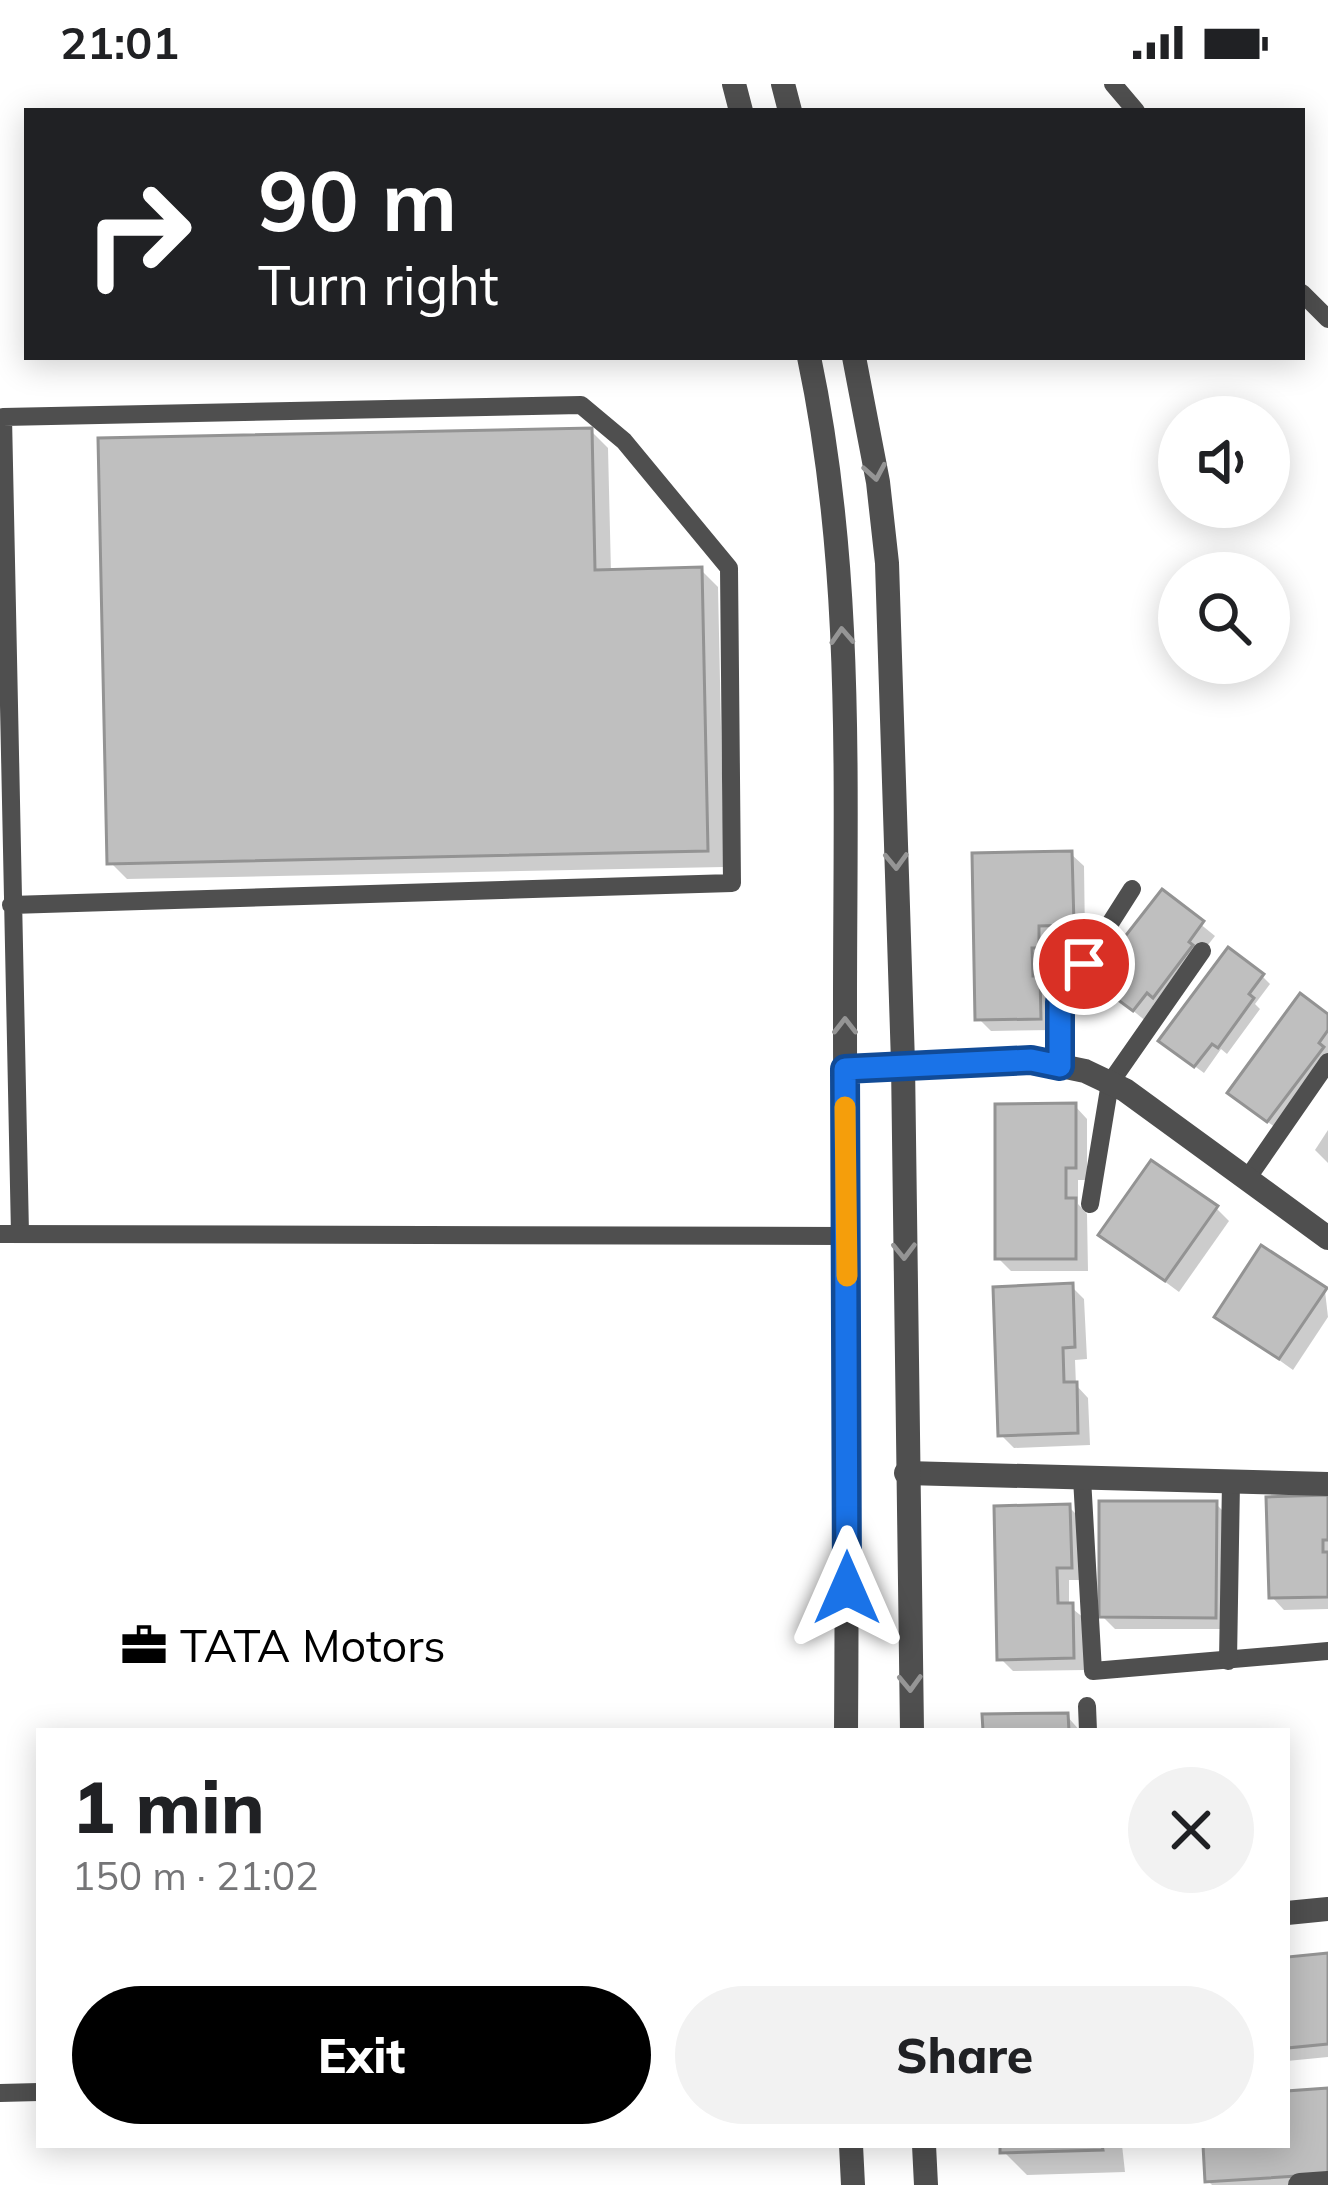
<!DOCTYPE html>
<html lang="en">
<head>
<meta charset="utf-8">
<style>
  body { margin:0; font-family:Mulish,sans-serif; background:#f2f2f2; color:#202124; height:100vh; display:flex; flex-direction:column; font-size:45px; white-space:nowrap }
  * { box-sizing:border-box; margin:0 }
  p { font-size:39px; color:#757577 }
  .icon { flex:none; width:66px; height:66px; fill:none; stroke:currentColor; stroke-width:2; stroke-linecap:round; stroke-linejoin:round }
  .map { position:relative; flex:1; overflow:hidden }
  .details { position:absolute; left:36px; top:1644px; width:1254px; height:420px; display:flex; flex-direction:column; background:#fff; border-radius:0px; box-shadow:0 6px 30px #0003 }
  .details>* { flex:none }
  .hud { position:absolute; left:24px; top:24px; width:1281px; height:252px; border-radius:0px; box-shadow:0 6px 30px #0003; background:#202124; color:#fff; overflow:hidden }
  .buttons { position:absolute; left:1158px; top:312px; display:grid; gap:24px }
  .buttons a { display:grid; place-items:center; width:132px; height:132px; border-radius:50%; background:#fff; box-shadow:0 6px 30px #0003; font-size:60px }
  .pin { position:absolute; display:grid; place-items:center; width:102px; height:102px; color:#fff; margin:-51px; border:6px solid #fff; border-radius:50%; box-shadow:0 3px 12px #0007 }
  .me { position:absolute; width:132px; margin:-66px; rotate:0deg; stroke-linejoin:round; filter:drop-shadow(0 0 9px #0008) }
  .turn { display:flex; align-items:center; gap:42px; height:252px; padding:0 36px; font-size:54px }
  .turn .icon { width:156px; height:156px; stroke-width:2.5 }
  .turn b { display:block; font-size:84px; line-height:102px }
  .round { display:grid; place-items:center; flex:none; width:126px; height:126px; border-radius:63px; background:#f2f2f2 }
  .headline { display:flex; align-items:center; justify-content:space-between; height:204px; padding:0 36px }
  h1 { font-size:72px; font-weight:800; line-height:90px }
  .cta { display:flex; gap:24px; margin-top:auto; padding:24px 36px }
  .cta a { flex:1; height:138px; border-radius:72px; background:#000; color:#fff; font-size:48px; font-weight:800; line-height:138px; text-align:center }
  .cta a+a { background:#f2f2f2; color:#202124 }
  .status { display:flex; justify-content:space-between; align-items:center; height:84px; padding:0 60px; background:#fff; direction:ltr }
  .status svg { height:33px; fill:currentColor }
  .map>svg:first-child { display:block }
  .shadow { fill:#0003 }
  .building { fill:#bfbfbf; stroke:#939393; stroke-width:3 }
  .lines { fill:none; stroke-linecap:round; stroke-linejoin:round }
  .service { stroke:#4f4f4f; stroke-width:18 }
  .minor { stroke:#4f4f4f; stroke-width:24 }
  .tertiary { stroke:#4f4f4f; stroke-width:24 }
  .oneway { stroke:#959595 }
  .route-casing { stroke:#114b97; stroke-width:30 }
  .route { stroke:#1a73e8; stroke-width:21 }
  .slow { stroke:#f59e0b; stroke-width:21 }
  .labels { text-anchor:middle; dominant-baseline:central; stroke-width:12; stroke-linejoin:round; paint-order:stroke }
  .poi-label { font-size:45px; fill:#000; stroke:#fff; text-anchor:start }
</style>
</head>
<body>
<div class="status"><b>21:01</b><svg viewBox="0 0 49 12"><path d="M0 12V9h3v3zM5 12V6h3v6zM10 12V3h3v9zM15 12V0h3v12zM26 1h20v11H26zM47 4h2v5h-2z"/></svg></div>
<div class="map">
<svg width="1328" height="2101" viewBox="0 0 1328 2101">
  <rect width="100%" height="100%" fill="#fff"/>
  <g class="shadow">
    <polygon points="591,347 608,364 611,489 701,486 718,503 724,783 127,795 110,778"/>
    <polygon points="1071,770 1084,782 1085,853 1050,854 1051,875 1044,875 1044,900 1051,908 1052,946 991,947 978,934"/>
    <polygon points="1162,809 1215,852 1147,938 1095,896"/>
    <polygon points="1262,892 1270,900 1255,920 1260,925 1227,970 1221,965 1204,989 1170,964"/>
    <polygon points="1328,934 1328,971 1276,1044 1239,1017"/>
    <polygon points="1075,1022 1087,1035 1087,1096 1078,1096 1078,1120 1087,1130 1088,1187 1011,1187 998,1174"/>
    <polygon points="1328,1046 1328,1079 1315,1066"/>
    <polygon points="1216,1124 1229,1137 1179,1208 1102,1151"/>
    <polygon points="1071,1202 1084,1215 1087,1275 1075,1276 1076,1301 1088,1314 1090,1361 1014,1364 1001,1351"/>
    <polygon points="1325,1207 1328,1233 1293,1286 1218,1232"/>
    <polygon points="1328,1414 1328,1525 1284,1526 1272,1513"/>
    <polygon points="1216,1420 1229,1433 1228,1545 1115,1545 1102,1532"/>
    <polygon points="1069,1423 1082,1436 1083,1496 1069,1496 1069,1522 1084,1534 1085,1586 1013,1587 1000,1574"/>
    <polygon points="1067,1632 1080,1647 986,1647"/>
    <polygon points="1328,1872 1328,1973 1287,1977 1287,1876"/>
    <polygon points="1328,2007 1328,2101 1212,2101 1208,2097 1206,2061 1287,2061 1287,2010"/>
    <polygon points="1003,2061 1122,2061 1125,2088 1027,2091 1003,2067"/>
  </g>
  <g class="building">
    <polygon points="592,344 595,486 702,483 708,767 107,780 98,354"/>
    <polygon points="1072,767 1074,841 1039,842 1039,864 1032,864 1033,892 1040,892 1041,935 975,936 972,769"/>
    <polygon points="1162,805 1204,837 1189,858 1193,861 1153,914 1147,909 1133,927 1091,896"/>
    <polygon points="1228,863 1264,890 1249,910 1254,914 1218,964 1212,960 1194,983 1158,957"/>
    <polygon points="1300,909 1328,930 1328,946 1319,959 1324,963 1267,1038 1227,1009"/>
    <polygon points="1076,1019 1076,1084 1066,1084 1066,1114 1076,1114 1076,1175 995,1175 995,1020"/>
    <polygon points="1151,1076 1218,1122 1165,1197 1098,1151"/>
    <polygon points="1261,1161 1327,1204 1279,1275 1214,1233"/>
    <polygon points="1073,1199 1075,1263 1063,1264 1064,1298 1077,1298 1078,1349 998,1352 993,1203"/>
    <polygon points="1328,1411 1328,1456 1323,1456 1323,1468 1328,1468 1328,1513 1269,1514 1266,1413"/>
    <polygon points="1099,1417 1217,1417 1216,1534 1099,1533"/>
    <polygon points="1070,1420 1072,1484 1057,1484 1058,1519 1073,1519 1074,1574 997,1576 994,1422"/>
    <polygon points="1068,1629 1069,1647 983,1647 982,1630"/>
    <polygon points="1328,1869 1328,1960 1287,1964 1287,1873"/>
    <polygon points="1328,2004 1328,2090 1205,2098 1203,2061 1287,2061 1287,2007"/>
    <polygon points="1000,2061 1102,2061 1103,2066 1000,2069"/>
  </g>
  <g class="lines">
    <g class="service">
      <polyline points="1113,0 1136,27"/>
      <polyline points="1302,209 1328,235"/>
      <polyline points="11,821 732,799 729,484 624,357 581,321 3,333 20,1150"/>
      <polyline points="1061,982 1060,918 1132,805"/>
      <polyline points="1247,1095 1328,978"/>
      <polyline points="1090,1120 1110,999 1202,867"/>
      <polyline points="0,1150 846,1152"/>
      <polyline points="1082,1394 1093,1587 1328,1567"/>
      <polyline points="1228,1577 1231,1398"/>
      <polyline points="1087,1622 1088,1647"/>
      <polyline points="0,2009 39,2008"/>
    </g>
    <g class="minor">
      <polyline points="845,985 1032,976 1085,987 1125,1006 1328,1154"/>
      <polyline points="906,1389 1328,1400"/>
      <polyline points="1287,1829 1328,1825"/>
      <polyline points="1300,2101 1328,2099"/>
    </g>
    <g class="tertiary">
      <polyline points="734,0 741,27"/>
      <polyline points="783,0 790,27"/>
      <path d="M809 273C854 485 845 702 845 918 845 1161 848 1404 846 1647"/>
      <polyline points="854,273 878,398 887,479 903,979 912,1647"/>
      <polyline points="851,2061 853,2101"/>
      <polyline points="924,2061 926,2101"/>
    </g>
  </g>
  <defs><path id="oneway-chevron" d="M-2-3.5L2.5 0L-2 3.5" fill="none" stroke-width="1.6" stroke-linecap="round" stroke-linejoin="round" transform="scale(3)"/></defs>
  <g class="oneway">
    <use href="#oneway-chevron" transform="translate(875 388) rotate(80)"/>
    <use href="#oneway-chevron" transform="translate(842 552) rotate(-93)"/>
    <use href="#oneway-chevron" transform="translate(896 777) rotate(88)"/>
    <use href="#oneway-chevron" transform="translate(845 942) rotate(-90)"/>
    <use href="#oneway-chevron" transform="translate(904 1167) rotate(89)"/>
    <use href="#oneway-chevron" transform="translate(910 1599) rotate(88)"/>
  </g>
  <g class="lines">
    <g class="route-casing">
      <polyline id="route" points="847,1504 845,985 1031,976 1060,982 1060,918 1084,880"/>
    </g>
    <use href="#route" class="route"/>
    <polyline class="slow" points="845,1023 847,1192"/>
  </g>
  <defs>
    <g id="office-bare" transform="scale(3.6)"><path d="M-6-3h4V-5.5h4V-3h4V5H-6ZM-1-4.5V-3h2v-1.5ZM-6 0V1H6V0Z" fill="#000" stroke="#fff" stroke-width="2.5" paint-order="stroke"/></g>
  </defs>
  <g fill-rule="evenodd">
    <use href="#office-bare" x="144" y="1561"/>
  </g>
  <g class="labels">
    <g class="poi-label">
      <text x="180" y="1561">TATA Motors</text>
    </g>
  </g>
</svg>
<div class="buttons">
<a><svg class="icon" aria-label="sound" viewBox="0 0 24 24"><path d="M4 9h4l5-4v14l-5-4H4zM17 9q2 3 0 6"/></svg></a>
<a><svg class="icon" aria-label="search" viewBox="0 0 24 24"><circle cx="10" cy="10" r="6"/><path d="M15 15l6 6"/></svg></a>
</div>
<div class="pin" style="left:1084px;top:880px;background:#d93025"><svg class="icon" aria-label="arrive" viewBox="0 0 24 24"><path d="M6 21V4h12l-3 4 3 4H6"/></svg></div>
<svg class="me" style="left:847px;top:1504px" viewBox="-20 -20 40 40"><path d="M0-17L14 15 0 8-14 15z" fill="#1a73e8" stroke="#fff" stroke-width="4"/></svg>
<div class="hud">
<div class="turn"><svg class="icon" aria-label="right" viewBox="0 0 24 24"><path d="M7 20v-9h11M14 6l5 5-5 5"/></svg><div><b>90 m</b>Turn right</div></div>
</div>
<section class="details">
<div class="headline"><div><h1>1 min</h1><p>150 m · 21:02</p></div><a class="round"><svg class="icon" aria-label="close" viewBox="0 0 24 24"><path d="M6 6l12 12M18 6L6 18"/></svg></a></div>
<div class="cta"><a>Exit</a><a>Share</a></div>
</section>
</div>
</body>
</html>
